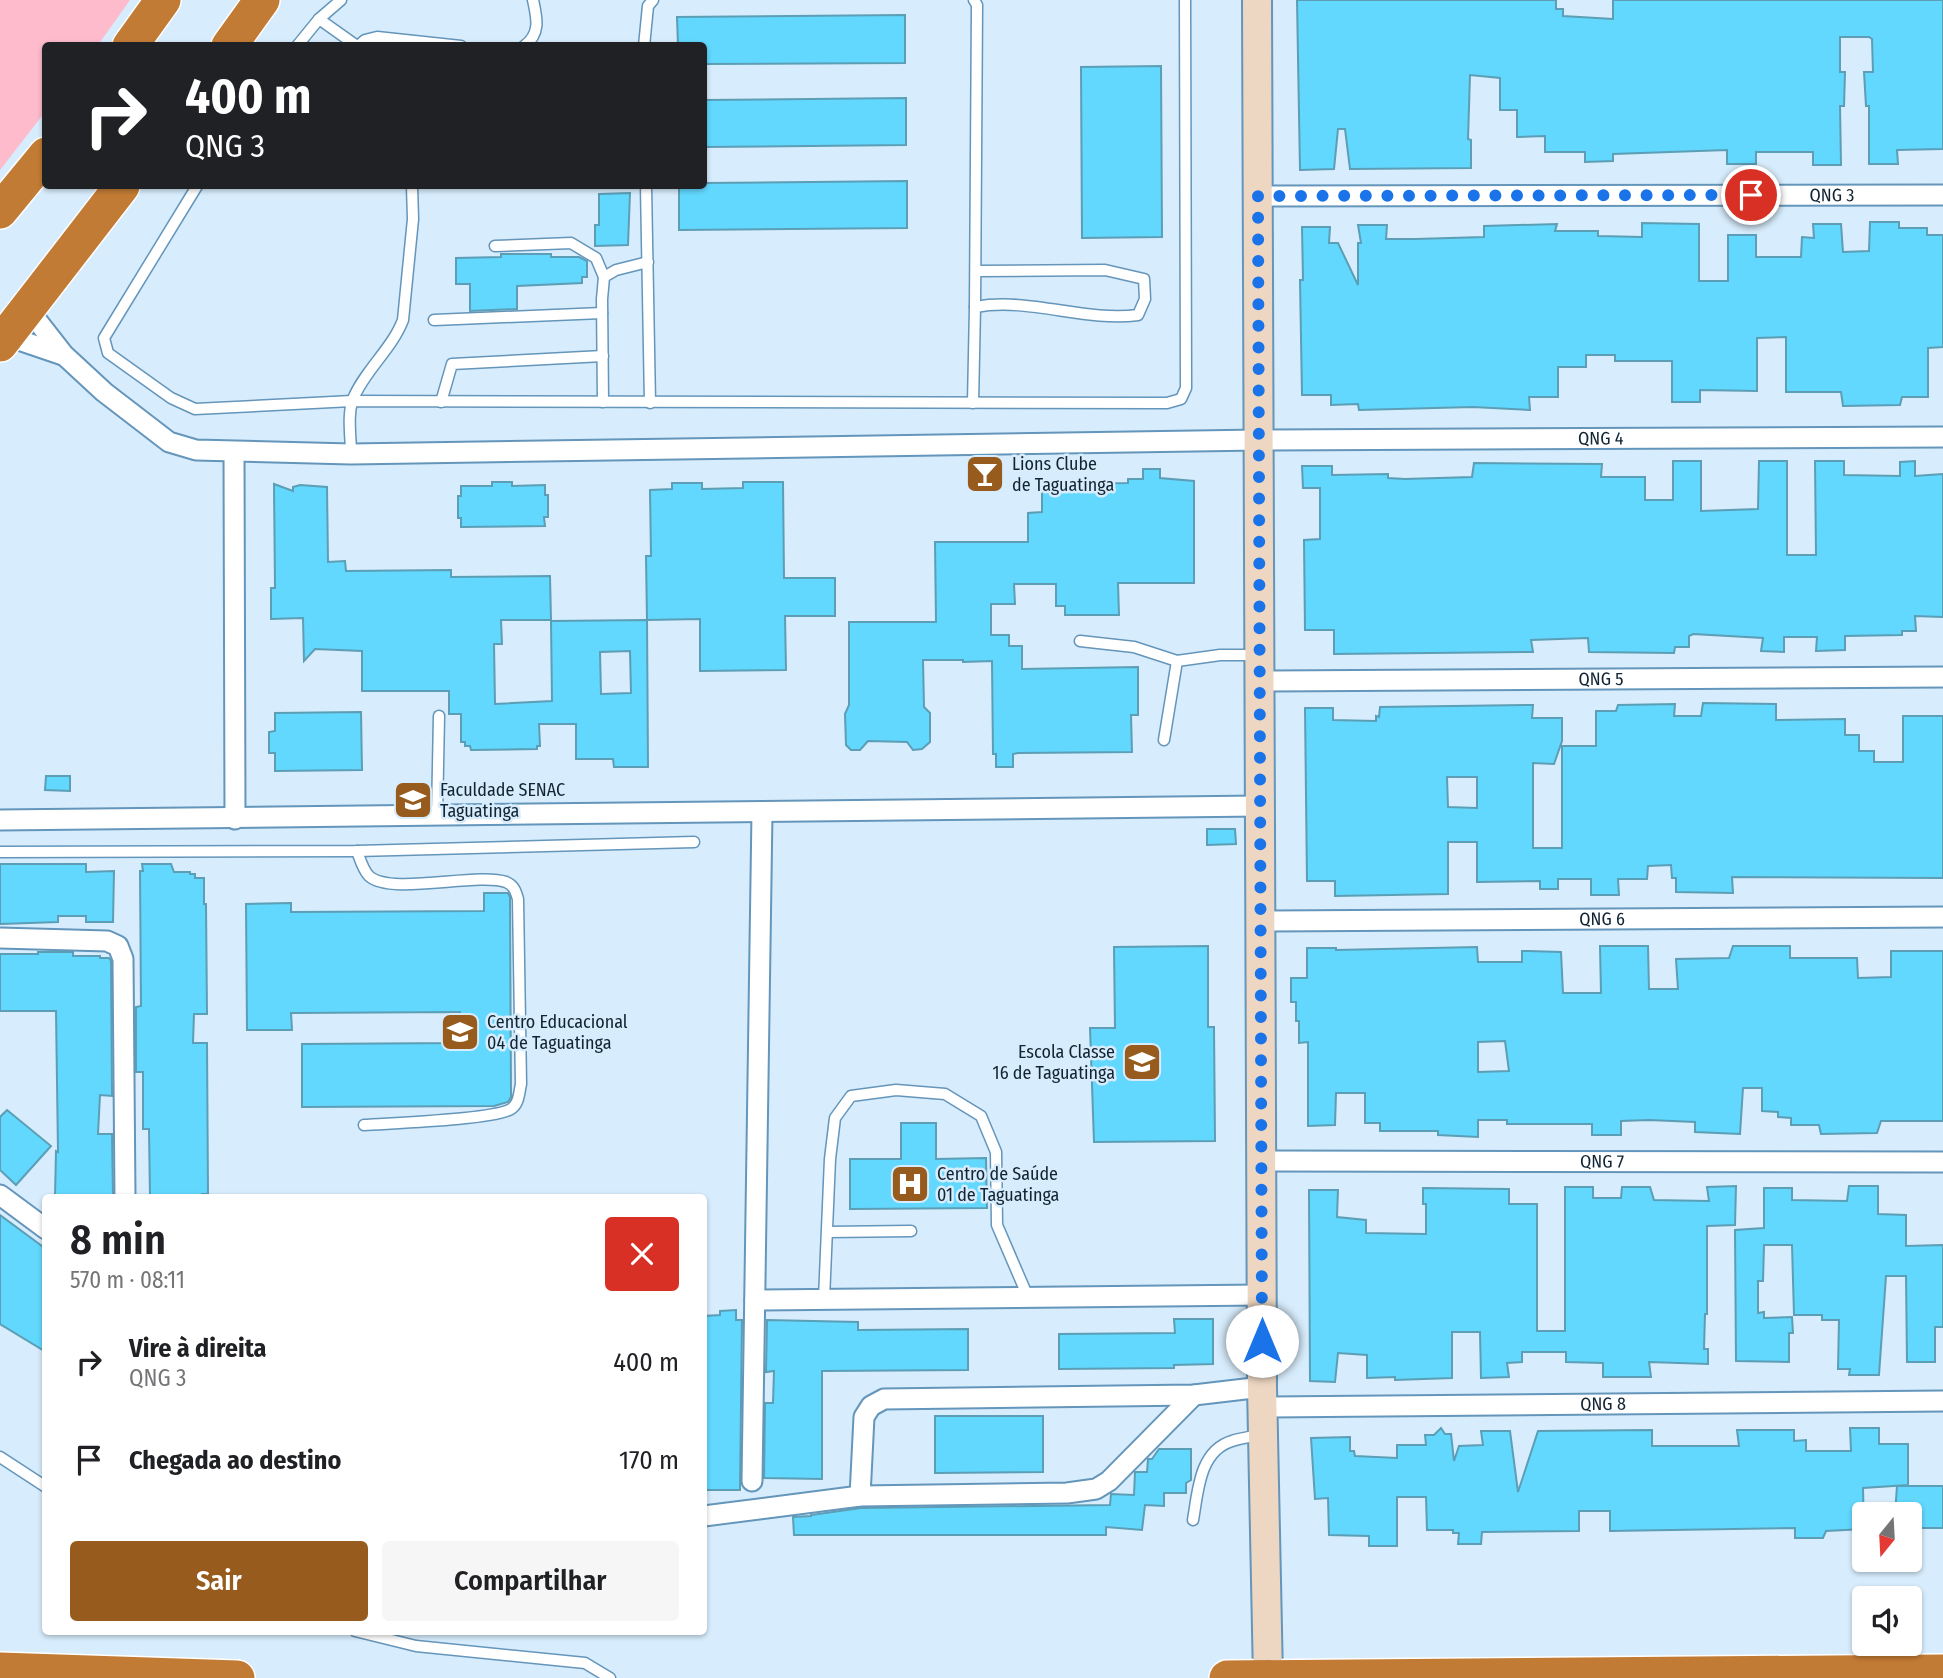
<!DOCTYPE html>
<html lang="pt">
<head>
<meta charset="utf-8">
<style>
  body { margin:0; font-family:"Fira Sans Condensed",sans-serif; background:#f6f6f6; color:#202124; height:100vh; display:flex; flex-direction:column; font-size:26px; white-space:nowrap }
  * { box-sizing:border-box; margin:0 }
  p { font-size:23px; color:#757577 }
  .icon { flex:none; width:38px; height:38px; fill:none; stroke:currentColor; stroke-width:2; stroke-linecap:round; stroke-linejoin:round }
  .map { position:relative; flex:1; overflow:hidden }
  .details { position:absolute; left:42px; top:1194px; width:665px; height:441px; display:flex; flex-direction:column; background:#fff; border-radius:7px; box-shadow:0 2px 5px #0004 }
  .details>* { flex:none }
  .hud { position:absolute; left:42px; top:42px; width:665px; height:147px; border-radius:7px; box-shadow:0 2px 5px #0004; background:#202124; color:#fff; overflow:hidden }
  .needle { width:46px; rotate:198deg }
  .controls { position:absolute; left:1852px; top:1502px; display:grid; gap:14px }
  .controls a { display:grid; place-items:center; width:70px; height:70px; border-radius:7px; background:#fff; box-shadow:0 2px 5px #0004; font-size:35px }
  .pin { position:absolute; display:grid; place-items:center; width:60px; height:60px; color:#fff; margin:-30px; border:4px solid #fff; border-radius:50%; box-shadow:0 2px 7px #0007 }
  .me { position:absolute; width:77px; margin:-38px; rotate:0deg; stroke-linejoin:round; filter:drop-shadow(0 0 5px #0008) }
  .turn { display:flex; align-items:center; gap:24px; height:147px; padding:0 28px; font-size:32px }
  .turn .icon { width:91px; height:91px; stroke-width:2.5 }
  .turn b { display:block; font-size:49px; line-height:60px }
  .round { display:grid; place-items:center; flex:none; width:74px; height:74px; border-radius:7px; background:#f6f6f6 }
  .summary { display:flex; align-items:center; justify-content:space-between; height:119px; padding:0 28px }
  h1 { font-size:42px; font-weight:600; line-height:52px }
  .cta { display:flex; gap:14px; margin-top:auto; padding:14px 28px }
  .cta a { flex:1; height:80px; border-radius:7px; background:#975b1d; color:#fff; font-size:28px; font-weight:600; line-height:80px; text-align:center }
  .cta a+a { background:#f6f6f6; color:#202124 }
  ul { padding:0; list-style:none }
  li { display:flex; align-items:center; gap:21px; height:98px; padding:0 28px }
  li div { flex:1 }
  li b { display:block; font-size:26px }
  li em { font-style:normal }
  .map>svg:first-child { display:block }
  .green { fill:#fdbbcc }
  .building { fill:#62d8fe; stroke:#5b9eb5; stroke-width:2; fill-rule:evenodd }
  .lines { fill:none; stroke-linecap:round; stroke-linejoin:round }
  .lane-casing { stroke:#6495ba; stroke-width:13 }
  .street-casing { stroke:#6495ba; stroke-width:23 }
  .secondary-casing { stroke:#6495ba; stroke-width:32 }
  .highway-casing { stroke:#fff; stroke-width:38 }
  .lane { stroke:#fff; stroke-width:10 }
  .street { stroke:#fff; stroke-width:19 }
  .secondary { stroke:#edd7c2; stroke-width:28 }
  .highway { stroke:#c27b35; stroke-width:35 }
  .route { stroke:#1a73e8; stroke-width:12; stroke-dasharray:0 21.6 }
  .labels { text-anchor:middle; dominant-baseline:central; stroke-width:5; stroke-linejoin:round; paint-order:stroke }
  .street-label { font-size:18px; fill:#102433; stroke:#d7ecfc }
  .poi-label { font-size:18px; fill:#102433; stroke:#d7ecfc; text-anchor:start }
</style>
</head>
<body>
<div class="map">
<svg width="1943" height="1678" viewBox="0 0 1943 1678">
  <rect width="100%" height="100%" fill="#d7ecfc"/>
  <polygon class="green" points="0,0 130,0 98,45 46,46 45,112 0,170"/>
  <g class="building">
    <polygon points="1297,0 1556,0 1556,9 1563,9 1563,16 1613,19 1613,0 1943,0 1943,149 1897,150 1898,164 1869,164 1869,106 1866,106 1864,72 1873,72 1872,39 1869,37 1840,37 1840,72 1845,72 1844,106 1840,106 1841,165 1813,165 1813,152 1756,152 1756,164 1727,164 1727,150 1613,154 1613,161 1585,162 1585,152 1545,152 1545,136 1517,137 1517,110 1500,110 1500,78 1470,75 1468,139 1471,140 1471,168 1350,169 1345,129 1338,129 1334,169 1300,170"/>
    <polygon points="905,15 905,63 704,64 704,46 678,46 677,17"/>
    <polygon points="1161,66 1162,237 1082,238 1081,67"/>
    <polygon points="906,98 906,145 704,147 704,100"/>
    <polygon points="907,181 907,228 679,230 679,186 704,186 704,183"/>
    <polygon points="630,193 628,245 595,246 595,225 599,225 599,194"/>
    <polygon points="1870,222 1899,222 1899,228 1927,228 1927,235 1943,235 1943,347 1928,348 1928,397 1902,397 1900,405 1843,406 1841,392 1786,392 1786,337 1757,338 1757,391 1700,390 1700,402 1672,402 1672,361 1615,361 1615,355 1586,355 1586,367 1558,367 1558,397 1529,397 1530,410 1473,407 1359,410 1358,404 1331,405 1331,395 1302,395 1300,280 1303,280 1302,227 1330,227 1329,243 1338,243 1358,285 1358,243 1361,243 1358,225 1387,225 1386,239 1415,239 1484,237 1484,226 1557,224 1555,231 1598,231 1598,236 1642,237 1642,223 1699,224 1699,281 1728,281 1728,235 1756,235 1756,257 1801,257 1802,237 1814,238 1813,224 1841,224 1843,252 1869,251"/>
    <polygon points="501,254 551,254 551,257 579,257 587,261 587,277 582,277 582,283 517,286 517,309 470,311 470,284 456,284 456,258 501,257"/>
    <polygon points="1673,461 1701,461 1701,511 1758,509 1759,461 1787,461 1787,555 1816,555 1815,461 1844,461 1844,475 1900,476 1900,462 1915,461 1915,476 1943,474 1943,617 1915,616 1916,631 1902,631 1902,635 1845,636 1845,650 1816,651 1817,637 1784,637 1784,652 1761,651 1763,638 1693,634 1689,636 1689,647 1675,647 1674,653 1589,652 1588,638 1531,640 1533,652 1334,654 1334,630 1305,630 1304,540 1320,539 1320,488 1303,488 1302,466 1332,466 1332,475 1388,474 1388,478 1405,479 1472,477 1474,463 1602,464 1601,477 1645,477 1645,500 1673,500"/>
    <polygon points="1143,469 1160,469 1160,478 1194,481 1194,583 1118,583 1119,615 1065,615 1065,606 1056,606 1056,584 1014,584 1015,604 991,604 991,635 1009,635 1009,646 1022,646 1022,669 1138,667 1138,715 1131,715 1132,752 1018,753 1013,754 1013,767 996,767 996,754 993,754 992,661 963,662 963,660 923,660 924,707 930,713 930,742 922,749 913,750 907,742 868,741 860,750 851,750 846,745 845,714 849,705 849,622 936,622 935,542 1028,542 1028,513 1042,512 1042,484 1128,483 1128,479 1143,479"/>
    <polygon points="492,482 512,482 512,486 545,485 545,495 548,495 548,517 544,517 545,526 461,527 461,518 458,518 458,496 461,496 461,486 492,486"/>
    <polygon points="743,482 783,482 784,578 835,578 835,616 785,616 786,670 700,671 700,619 647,620 646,556 651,556 650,490 672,489 672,483 702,483 702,489 743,488"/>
    <path d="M274 484 293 491V487L300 485 327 487 328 562 345 561 346 571 451 570V577L550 576 551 620H501L502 644H494L495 704 552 701 551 621 647 620 648 767H614L613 759H576V724H539L540 746H537V749L471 750 470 746H465V742H461V714H449V691H362V651L315 649 304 661 303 618 271 619V588H275ZM630 651 631 693 601 694 600 652Z"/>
    <path d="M1703 703 1776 704V720L1845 719V735H1859V751H1874V762H1903V716H1943V878L1732 877 1733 893 1676 892V878H1672L1671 865 1648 866 1647 879H1618L1619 895H1591V879H1558V889H1540V881L1477 882V842H1448V894L1335 896V881H1307L1305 708H1333V720L1376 721V716L1379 717 1380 707 1533 705 1532 718H1562V741L1554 764 1533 763V848H1562V746H1596V711H1616L1618 705 1675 704 1674 716H1701ZM1447 777H1477V808L1448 807Z"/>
    <polygon points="361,712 362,770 275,771 275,753 269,753 269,732 275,731 275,713"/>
    <polygon points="46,776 70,776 70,791 45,790"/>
    <polygon points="1207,829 1235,829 1236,844 1207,845"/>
    <polygon points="0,864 86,864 86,872 114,871 113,922 86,922 86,916 58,916 58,922 0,924"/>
    <polygon points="142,864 171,864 174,872 190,872 190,874 195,874 195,878 204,878 204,904 206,904 207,1014 194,1014 193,1043 207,1043 208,1194 202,1194 202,1197 150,1197 149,1129 143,1129 143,1072 136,1072 136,1007 141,1006 140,871 143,871"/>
    <polygon points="484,893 508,893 510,897 511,1097 508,1102 494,1106 302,1107 302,1044 460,1043 460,1012 291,1013 292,1030 247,1030 246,904 291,903 291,912 484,911"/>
    <polygon points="1208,946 1208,1027 1214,1027 1215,1141 1094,1142 1090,1028 1115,1028 1114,947"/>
    <path d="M1600 946H1648L1649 989H1678L1676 959 1729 958 1733 946H1790V958H1857L1858 978 1891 977V951H1943V1121H1881L1877 1133 1821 1134 1819 1125H1791V1118L1778 1117V1112L1762 1111V1088H1743L1740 1134 1695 1132V1122L1649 1120 1621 1121V1135H1592V1124H1507V1120H1478V1137L1438 1135V1131H1380V1123H1365V1093H1336L1335 1125 1308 1126V1042L1299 1043V1021H1296V1002H1291V978H1307V948H1336V950L1477 947 1478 962H1522V951H1528L1561 952 1563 993H1601ZM1505 1041 1509 1071 1478 1072V1042Z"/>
    <polygon points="38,952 73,952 73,956 100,956 100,958 109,958 111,961 112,1096 100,1095 98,1134 112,1134 113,1197 55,1197 56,1151 58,1152 56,1011 0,1011 0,954 38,954"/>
    <polygon points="7,1110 51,1146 16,1185 0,1170 0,1117"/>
    <polygon points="901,1123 936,1123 936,1159 986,1158 987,1208 850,1209 850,1159 901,1159"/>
    <polygon points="1736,1186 1735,1225 1707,1226 1707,1314 1705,1314 1704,1349 1708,1349 1708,1364 1649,1362 1651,1377 1603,1377 1603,1363 1566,1362 1566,1352 1522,1352 1522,1362 1507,1363 1509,1377 1481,1378 1480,1332 1452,1332 1452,1378 1395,1380 1395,1377 1367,1378 1367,1355 1338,1353 1335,1382 1310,1381 1309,1190 1338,1190 1337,1217 1366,1220 1366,1233 1426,1234 1426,1204 1423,1204 1423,1188 1509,1189 1509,1204 1537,1204 1537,1331 1565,1331 1565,1187 1593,1187 1593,1198 1621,1198 1622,1187 1650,1187 1654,1200 1709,1201 1707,1187"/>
    <polygon points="1849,1186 1878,1186 1878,1214 1906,1215 1906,1246 1943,1245 1943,1327 1935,1327 1935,1362 1907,1362 1906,1276 1886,1276 1879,1375 1849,1375 1850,1369 1838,1369 1839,1320 1822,1320 1822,1315 1794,1315 1792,1245 1764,1245 1763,1281 1758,1281 1758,1313 1764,1312 1764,1318 1792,1317 1793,1333 1789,1333 1789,1362 1736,1361 1735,1230 1764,1228 1764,1188 1792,1188 1792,1200 1847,1201"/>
    <polygon points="0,1215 46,1249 46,1352 0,1324"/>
    <polygon points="736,1310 736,1320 742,1320 740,1490 704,1490 704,1316 720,1315 720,1311"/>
    <polygon points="1174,1319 1213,1319 1213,1364 1174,1365 1174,1368 1059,1369 1059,1334 1175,1333"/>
    <polygon points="767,1320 858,1322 858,1330 968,1329 968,1370 822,1371 822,1479 764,1478 765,1403 773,1403 774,1371 766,1372"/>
    <polygon points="935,1416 1043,1416 1043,1472 935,1473"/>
    <polygon points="1441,1428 1445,1434 1451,1434 1454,1461 1459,1446 1483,1445 1481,1431 1510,1431 1518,1492 1538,1431 1652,1430 1652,1446 1739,1446 1737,1430 1794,1430 1794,1441 1806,1440 1806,1451 1851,1451 1850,1428 1879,1428 1879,1444 1908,1444 1908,1485 1863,1488 1864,1529 1826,1531 1823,1538 1795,1538 1795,1528 1610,1531 1610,1511 1579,1511 1579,1531 1482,1532 1481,1544 1458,1544 1459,1533 1453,1533 1453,1530 1427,1530 1426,1497 1397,1497 1397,1546 1369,1546 1369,1536 1329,1535 1328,1498 1315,1499 1311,1438 1350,1437 1350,1451 1354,1451 1355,1456 1397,1458 1397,1445 1426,1445 1425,1435 1434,1435"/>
    <polygon points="1159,1449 1191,1449 1191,1480 1186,1483 1186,1493 1164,1493 1164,1506 1145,1505 1142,1530 1106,1527 1106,1535 794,1535 793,1517 811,1516 811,1515 861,1508 1110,1505 1111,1494 1134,1495 1135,1472 1147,1472 1148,1459 1152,1459"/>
    <polygon points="1897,1486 1943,1486 1943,1528 1909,1528 1909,1514 1895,1514"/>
  </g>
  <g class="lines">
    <g class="lane-casing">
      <g id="lane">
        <polyline points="974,0 977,5 975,307"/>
        <polyline points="319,19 357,46"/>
        <polyline points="297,46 319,19 341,0"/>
        <polyline points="358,46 365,40 377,37 461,46"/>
        <path d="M524 46C541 34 537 18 533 0"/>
        <polyline points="644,46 648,6 653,0"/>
        <polyline points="197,186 104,338 108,353 171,398 195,409 352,401 1167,403 1181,399 1186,388 1185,0"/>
        <polyline points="646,186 650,403"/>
        <polyline points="495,246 571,243 596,258 604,277"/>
        <polyline points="434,320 602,313"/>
        <polyline points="441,402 452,364 603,356"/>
        <polyline points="603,402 602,299 604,277 616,270 648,262"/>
        <path d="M973 403 975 307C1030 297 1084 322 1138 315L1145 299 1144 279 1105 270 976 271"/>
        <path d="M351 454C351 437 347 415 353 399 365 370 392 349 403 320L413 219 412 186"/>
        <polyline points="1080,641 1134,647 1177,661 1220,655 1256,655"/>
        <polyline points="1164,740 1177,661"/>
        <polyline points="437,816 439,716"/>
        <path d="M357 851C360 859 363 870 369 876 391 896 477 872 506 882 514 885 516 892 518 899L521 1084C519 1093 519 1104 511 1109 493 1120 390 1123 364 1125"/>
        <polyline points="0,852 357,851 694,842"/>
        <polyline points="828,1232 911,1231"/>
        <polyline points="824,1299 830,1159 835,1118 851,1096 896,1090 945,1094 981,1116 996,1152 997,1225 1028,1297"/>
        <polyline points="0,1457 46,1487"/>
        <path d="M1193 1520C1198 1492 1199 1451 1232 1441 1241 1438 1250 1437 1259 1435"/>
        <polyline points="355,1631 416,1646 585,1663 610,1678"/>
      </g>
    </g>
    <g class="street-casing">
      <g id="street">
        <path id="s1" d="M1258 196 1943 195"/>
        <path id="s2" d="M28 309 64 355 104 392 169 442 196 450 351 454 1259 440 1943 437"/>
        <polyline points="7,336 63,355"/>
        <polyline points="234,452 235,819"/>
        <path id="s3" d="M1260 681 1943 677"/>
        <polyline points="0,820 1260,806"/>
        <path id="s4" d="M1261 921 1943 917"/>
        <polyline points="0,938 107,941 118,946 123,959 125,1197"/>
        <path id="s5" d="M1261 1161 1943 1162"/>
        <polyline points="0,1195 46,1229"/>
        <polyline points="755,1300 1262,1295"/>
        <path id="s6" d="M1262 1407 1943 1401"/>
        <polyline points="752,1481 762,812"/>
        <polyline points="860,1496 864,1417 871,1406 884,1399 1194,1395 1262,1387"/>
        <polyline points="704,1516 860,1496 1067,1493 1096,1489 1109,1481 1194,1395"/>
      </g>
    </g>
    <g class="secondary-casing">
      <polyline id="secondary" points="1257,0 1262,1387 1268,1678"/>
    </g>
    <g class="highway-casing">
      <g id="highway">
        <polyline points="130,46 163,0"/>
        <polyline points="229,46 262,0"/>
        <polyline points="0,211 46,155"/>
        <polyline points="0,344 122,186"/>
        <polyline points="0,1670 237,1678"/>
        <polyline points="1227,1678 1943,1672"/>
      </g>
    </g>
    <use href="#lane" class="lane"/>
    <use href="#street" class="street"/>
    <use href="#secondary" class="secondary"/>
    <use href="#highway" class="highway"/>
  </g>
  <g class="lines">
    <polyline class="route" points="1262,1341 1258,196 1751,195"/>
  </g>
  <defs>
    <g id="bar-square" transform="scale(2.0125)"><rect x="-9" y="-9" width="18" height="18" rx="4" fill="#975b1d" stroke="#d7ecfc"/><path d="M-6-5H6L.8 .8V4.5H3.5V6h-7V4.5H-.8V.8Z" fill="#fff"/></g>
    <g id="university-square" transform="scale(2.0125)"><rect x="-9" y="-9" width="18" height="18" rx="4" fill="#975b1d" stroke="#d7ecfc"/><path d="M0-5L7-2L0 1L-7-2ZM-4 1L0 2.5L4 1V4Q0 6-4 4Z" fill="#fff"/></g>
    <g id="school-square" transform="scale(2.0125)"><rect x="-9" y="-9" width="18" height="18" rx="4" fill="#975b1d" stroke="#d7ecfc"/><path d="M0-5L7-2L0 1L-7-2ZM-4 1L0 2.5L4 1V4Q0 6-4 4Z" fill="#fff"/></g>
    <g id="hospital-square" transform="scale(2.0125)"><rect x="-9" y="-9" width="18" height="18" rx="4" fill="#975b1d" stroke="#d7ecfc"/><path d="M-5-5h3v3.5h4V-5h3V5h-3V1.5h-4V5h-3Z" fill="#fff"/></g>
  </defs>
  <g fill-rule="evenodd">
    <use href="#bar-square" x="985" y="474"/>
    <use href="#university-square" x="413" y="800"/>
    <use href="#school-square" x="460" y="1032"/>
    <use href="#school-square" x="1142" y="1062"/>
    <use href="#hospital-square" x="910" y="1184"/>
  </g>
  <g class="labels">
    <g class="street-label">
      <text stroke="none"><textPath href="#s1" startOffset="574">QNG 3</textPath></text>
      <text stroke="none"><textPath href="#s2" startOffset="1628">QNG 4</textPath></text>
      <text stroke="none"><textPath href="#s3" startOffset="341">QNG 5</textPath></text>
      <text stroke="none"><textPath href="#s4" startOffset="341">QNG 6</textPath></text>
      <text stroke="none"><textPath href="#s5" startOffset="341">QNG 7</textPath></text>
      <text stroke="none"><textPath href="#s6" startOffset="341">QNG 8</textPath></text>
    </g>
    <g class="poi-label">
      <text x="1012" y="464">Lions Clube<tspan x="1012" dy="21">de Taguatinga</tspan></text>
      <text x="440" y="790">Faculdade SENAC<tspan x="440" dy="21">Taguatinga</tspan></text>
      <text x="487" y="1022">Centro Educacional<tspan x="487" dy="21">04 de Taguatinga</tspan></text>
      <text x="1115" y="1052" text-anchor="end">Escola Classe<tspan x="1115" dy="21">16 de Taguatinga</tspan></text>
      <text x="937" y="1174">Centro de Saúde<tspan x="937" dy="21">01 de Taguatinga</tspan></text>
    </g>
  </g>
</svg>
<div class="controls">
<a><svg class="needle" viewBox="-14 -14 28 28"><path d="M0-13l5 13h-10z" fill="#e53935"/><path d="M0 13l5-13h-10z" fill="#757577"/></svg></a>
<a><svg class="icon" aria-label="sound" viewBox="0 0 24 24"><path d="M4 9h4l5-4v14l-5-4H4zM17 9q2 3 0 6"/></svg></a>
</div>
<div class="pin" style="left:1751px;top:195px;background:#d93025"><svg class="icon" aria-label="arrive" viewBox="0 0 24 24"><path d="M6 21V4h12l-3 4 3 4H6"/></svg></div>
<svg class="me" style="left:1262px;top:1341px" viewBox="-20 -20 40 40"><circle r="19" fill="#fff"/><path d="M0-13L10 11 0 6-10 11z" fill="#1a73e8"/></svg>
<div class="hud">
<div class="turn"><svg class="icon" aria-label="right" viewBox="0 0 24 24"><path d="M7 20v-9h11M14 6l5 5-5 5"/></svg><div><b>400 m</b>QNG 3</div></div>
</div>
<section class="details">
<div class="summary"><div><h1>8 min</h1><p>570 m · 08:11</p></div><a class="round" style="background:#d93025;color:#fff"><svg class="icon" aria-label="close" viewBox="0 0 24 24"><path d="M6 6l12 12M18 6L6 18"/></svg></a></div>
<ul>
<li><svg class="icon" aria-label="right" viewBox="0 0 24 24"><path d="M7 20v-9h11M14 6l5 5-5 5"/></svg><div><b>Vire à direita</b><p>QNG 3</p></div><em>400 m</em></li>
<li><svg class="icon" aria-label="arrive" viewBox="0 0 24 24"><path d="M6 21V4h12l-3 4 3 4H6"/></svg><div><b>Chegada ao destino</b></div><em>170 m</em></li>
</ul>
<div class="cta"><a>Sair</a><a>Compartilhar</a></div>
</section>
</div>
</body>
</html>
